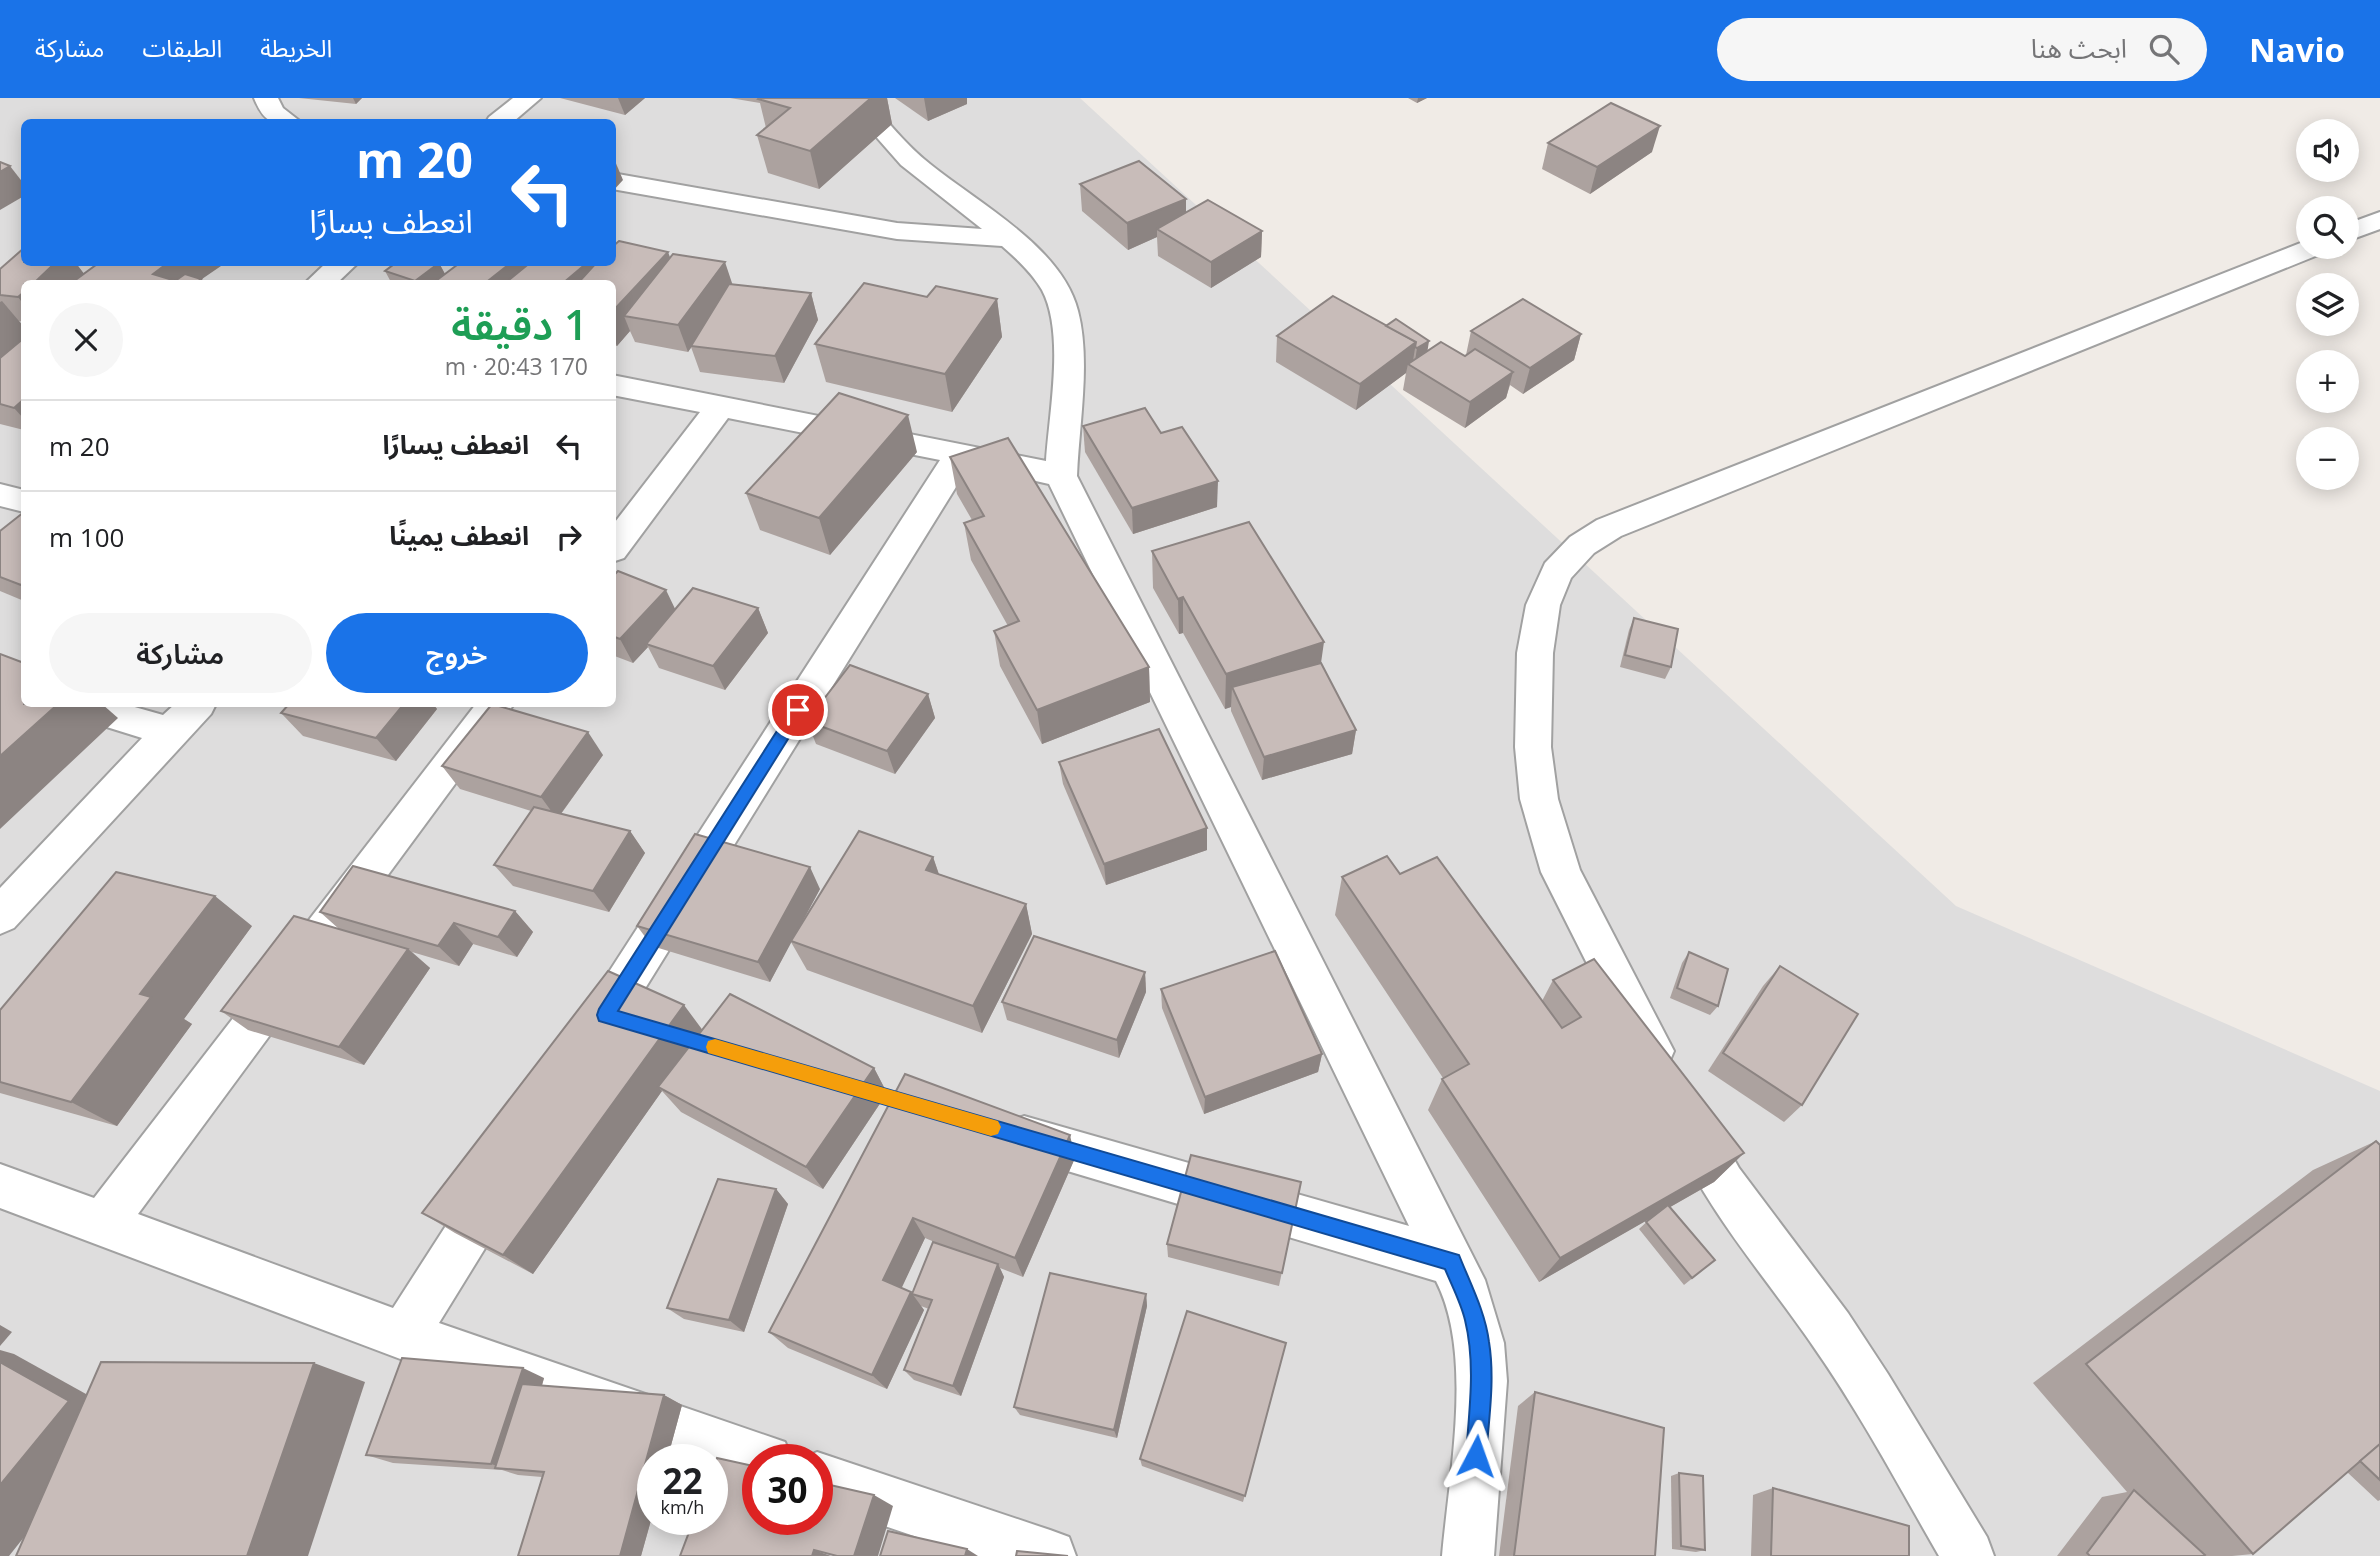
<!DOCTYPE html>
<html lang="ar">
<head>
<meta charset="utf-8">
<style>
  body { margin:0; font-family:"Open Sans","Noto Sans Arabic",sans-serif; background:#f6f6f6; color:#202124; direction:rtl; height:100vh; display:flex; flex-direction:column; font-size:26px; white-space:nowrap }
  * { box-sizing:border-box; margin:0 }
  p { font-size:23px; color:#757577 }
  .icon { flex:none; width:38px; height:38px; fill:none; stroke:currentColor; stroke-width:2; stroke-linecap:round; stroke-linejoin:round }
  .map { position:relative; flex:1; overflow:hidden; direction:ltr }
  .panel { position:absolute; left:21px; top:182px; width:595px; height:427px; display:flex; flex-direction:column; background:#fff; border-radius:10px; box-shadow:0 4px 18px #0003; direction:rtl }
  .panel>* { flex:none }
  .hud { position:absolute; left:21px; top:21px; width:595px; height:147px; border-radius:10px; box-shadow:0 4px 18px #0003; direction:rtl; background:#1a73e8; color:#fff; overflow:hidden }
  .buttons { position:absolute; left:2296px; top:21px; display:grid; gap:14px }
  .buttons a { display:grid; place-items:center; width:63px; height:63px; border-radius:50%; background:#fff; box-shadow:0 4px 18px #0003; font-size:35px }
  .speed { position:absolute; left:637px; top:1346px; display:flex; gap:14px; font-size:35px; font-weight:700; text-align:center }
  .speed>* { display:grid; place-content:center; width:91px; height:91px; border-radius:50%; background:#fff; box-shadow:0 4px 18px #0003; line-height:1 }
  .speed small { font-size:18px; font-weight:400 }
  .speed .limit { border:10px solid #d22; background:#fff; color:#111 }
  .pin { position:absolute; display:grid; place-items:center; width:60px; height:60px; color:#fff; margin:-30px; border:4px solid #fff; border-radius:50%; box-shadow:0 2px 7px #0007 }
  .me { position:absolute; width:77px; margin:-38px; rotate:4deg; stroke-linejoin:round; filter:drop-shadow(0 0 5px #0008) }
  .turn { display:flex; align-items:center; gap:24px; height:147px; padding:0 28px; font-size:32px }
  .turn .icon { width:91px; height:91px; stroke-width:2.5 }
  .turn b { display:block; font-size:49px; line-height:60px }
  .round { display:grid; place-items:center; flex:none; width:74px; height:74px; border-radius:37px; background:#f6f6f6 }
  .headline { display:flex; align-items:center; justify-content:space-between; height:119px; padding:0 28px }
  h1 { font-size:42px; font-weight:600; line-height:52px; color:#1e9e55 }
  .action { display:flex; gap:14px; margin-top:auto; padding:14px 28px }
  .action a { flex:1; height:80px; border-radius:42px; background:#1a73e8; color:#fff; font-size:28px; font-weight:600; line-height:80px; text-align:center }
  .action a+a { background:#f6f6f6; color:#202124 }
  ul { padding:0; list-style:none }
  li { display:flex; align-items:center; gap:21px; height:91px; padding:0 28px; border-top:2px solid #e0e0e0 }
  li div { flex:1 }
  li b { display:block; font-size:26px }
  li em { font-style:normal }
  header { display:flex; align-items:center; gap:42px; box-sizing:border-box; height:98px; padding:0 35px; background:#1a73e8; color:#fff }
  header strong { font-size:33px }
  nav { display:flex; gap:38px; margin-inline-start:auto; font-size:24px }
  .search { width:490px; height:63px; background:#f6f6f6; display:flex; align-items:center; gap:18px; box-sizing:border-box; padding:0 24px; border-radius:38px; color:#757577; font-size:26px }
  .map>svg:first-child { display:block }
  .residential { fill:#dedddd; fill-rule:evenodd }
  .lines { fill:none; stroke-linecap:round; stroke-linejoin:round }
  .minor-casing { stroke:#a1a1a1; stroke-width:4 }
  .minor { fill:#fff; fill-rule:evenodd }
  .wall { fill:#aca29f; fill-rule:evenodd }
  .shaded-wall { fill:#8c8482 }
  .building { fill:#c8bcb9; stroke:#8c8482; stroke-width:2 }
  .route { fill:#1a73e8; stroke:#114b97; stroke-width:2 }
  .slow { fill:#f59e0b }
</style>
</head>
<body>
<header>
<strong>Navio</strong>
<div class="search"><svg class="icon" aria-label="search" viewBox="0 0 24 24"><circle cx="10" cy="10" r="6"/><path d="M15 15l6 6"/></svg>ابحث هنا</div>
<nav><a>الخريطة</a><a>الطبقات</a><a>مشاركة</a></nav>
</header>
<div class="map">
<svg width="2380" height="1458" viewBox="0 0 2380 1458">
  <rect width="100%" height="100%" fill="#f0ebe6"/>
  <path class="residential" d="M0 0H1080L1956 808 2380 993V1458H0ZM24 24H612V164H24ZM24 186H612V606H24ZM653 1362H712V1421H653ZM758 1362H817V1421H758Z"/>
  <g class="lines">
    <g class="minor-casing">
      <g id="minor">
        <path d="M254 0H278L283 10 301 24C273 26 265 27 254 0Z"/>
        <polygon points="513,0 541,0 513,24 486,24 489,19"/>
        <path d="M842 0H867C887 23 906 47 930 66 978 105 1062 149 1078 213 1091 263 1079 327 1077 378L1485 1182 1504 1245 1507 1283 1494 1458H1442C1449 1376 1474 1257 1436 1183L1024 1060 1008 1054 1002 1039 1008 1024 1024 1018 1409 1128 1049 386 969 368 615 939 600 944 585 939 579 925 585 911 940 362 728 320 624 460 612 464V428L700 314 612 297V277L1046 363C1049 315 1065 235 1042 192 1032 175 1017 161 1002 148L897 141 612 91V75L897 125 982 131 901 67Z"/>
        <polygon points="2380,114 2380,131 2347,143 2347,126"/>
        <polygon points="2308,142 2308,149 2327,149 2323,155 1621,438 1594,455 1571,480 1560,507 1553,555 1551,649 1558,701 1580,772 1674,953 1668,967 1653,973 1638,967 1541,774 1520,701 1515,649 1517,555 1526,507 1545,465 1570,439 1597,422"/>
        <polygon points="327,164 359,164 336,186 304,186"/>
        <polygon points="0,386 24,392 24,414 0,408"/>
        <polygon points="60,606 124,606 163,617 175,606 216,606 211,616 14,830 0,836 0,790 142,640 65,616"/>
        <polygon points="476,606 514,606 138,1116 393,1210 476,1081 492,1074 508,1081 515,1097 508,1113 439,1225 785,1344 792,1362 758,1362 758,1384 712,1368 712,1362 692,1362 403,1262 0,1110 0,1066 94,1100"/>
        <path d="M1695 1014 1711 1020 1739 1070 1848 1215 1888 1276 1987 1439 1994 1458H1939C1898 1387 1860 1315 1813 1248 1765 1178 1707 1114 1673 1035L1679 1020Z"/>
        <polygon points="817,1354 1050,1432 1069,1439 1076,1458 973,1458 817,1405 817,1362 799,1362"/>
      </g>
    </g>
    <use href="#minor" class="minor"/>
  </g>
  <g class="wall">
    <polygon points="299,0 362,0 356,6"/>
    <polygon points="560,0 645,0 625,17"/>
    <polygon points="730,0 887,0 892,26 819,91 768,75 757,37 766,30 760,5"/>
    <polygon points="895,0 967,0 967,6 928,23"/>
    <polygon points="1408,0 1427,0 1417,5"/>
    <polygon points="1548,45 1652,54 1590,96 1542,71"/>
    <polygon points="1080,86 1186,115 1262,133 1261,159 1211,190 1158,158 1157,139 1128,152 1082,113"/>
    <polygon points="670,159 732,186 811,195 818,222 784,285 700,274 691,249 688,254 635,244 630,233 617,248 612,247 612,186 392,186 385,173 439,165 445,176 595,167"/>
    <polygon points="75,164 84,176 100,164 218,164 221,168 24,186 24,224 19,223 24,229 24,332 0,326 0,171"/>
    <polygon points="927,199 997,201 1002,239 952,314 826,284 815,246"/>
    <polygon points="1386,228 1427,253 1465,258 1466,257 1471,233 1581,236 1574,262 1523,296 1510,287 1506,300 1465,330 1403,292 1406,275 1356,312 1276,264 1277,238"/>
    <polygon points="1083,328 1161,335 1217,409 1133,436 1085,354"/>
    <polygon points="917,354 830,457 760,432 746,395"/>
    <polygon points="950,359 1149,569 1150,604 1042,646 1000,568 994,533 1008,528 971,462 964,425 972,422 957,396"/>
    <polygon points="24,414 24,503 0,493 0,433"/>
    <polygon points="1152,453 1321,565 1356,632 1352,656 1262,682 1231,613 1231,609 1225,611 1183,535 1179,536 1153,490"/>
    <polygon points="612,479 675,511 758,510 768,535 725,592 659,570 648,549 633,565 612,557"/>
    <polygon points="1634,520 1671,569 1665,581 1620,569 1629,532"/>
    <polygon points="928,596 935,620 895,676 816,646 807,623"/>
    <polygon points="289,606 433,606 437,611 396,663 303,638 281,615"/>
    <polygon points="603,657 561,716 630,733 645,755 609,814 513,788 494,767 531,713 460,691 442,668"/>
    <polygon points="1059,664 1207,752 1106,787 1063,686"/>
    <polygon points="933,759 939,776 1026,806 1032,836 982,935 807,872 791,844 770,884 652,848 637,828 820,791 795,837"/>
    <polygon points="1400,776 1542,903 1553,882 1744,1055 1714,1084 1670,1109 1715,1162 1684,1187 1639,1131 1652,1119 1539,1184 1428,1012 1442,981 1443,980 1335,817 1342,779"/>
    <polygon points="515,813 533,834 517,859 473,846 459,868 412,854 430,870 364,967 248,932 221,913 339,831 320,814"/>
    <polygon points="252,828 184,921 192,926 117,1028 0,995 0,912"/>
    <polygon points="1689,854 1718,908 1710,917 1670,900 1682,865"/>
    <polygon points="1780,868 1802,1007 1784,1024 1708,973 1763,888"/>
    <polygon points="1145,874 1146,894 1119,960 1007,922 1002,904"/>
    <polygon points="1161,891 1322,956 1318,974 1204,1016 1162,910"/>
    <polygon points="703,932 874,970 887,995 823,1091 681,1014 662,993 533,1176 455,1135 422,1115"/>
    <path d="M905 976 1075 1060 1023 1179 1000 1170 1004 1179 961 1298 914 1282 904 1272 929 1211 921 1208 924 1212 887 1291 788 1250 769 1234ZM925 1140 951 1151 913 1196 901 1190Z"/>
    <polygon points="2376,1043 2380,1047 2380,1402 2378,1403 2347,1374 2253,1456 2232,1458 2057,1458 2102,1399 2127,1394 2033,1285 2313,1072"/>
    <polygon points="1301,1084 1279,1188 1168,1159 1167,1146"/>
    <polygon points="776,1091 788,1106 744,1234 684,1221 667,1210"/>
    <polygon points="1146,1196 1147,1208 1117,1340 1020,1317 1014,1309"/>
    <polygon points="1286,1245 1243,1404 1142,1368 1140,1361"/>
    <polygon points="544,1280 542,1288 664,1297 682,1307 667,1362 653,1362 653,1415 641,1458 518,1458 542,1379 518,1377 502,1372 393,1365 366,1357"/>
    <polygon points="1535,1294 1655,1458 1499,1458 1518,1308"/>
    <polygon points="1679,1375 1705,1452 1696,1454 1672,1451 1671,1378"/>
    <polygon points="1773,1390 1909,1458 1751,1458 1753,1397"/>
  </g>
  <g class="shaded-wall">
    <polygon points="353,0 362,0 356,6"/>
    <polygon points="618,0 645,0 625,17"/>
    <polygon points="871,0 887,0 892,26 819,91 810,53"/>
    <polygon points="924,0 967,0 967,6 928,23"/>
    <polygon points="1418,0 1427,0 1417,5"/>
    <polygon points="1660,28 1652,54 1590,96 1597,69"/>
    <polygon points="612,56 623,82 612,94"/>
    <polygon points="10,68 24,86 24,98 0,112 0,74"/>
    <polygon points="1186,101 1186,127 1157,131 1157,139 1128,152 1127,125"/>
    <polygon points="1262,133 1261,159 1211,190 1211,164"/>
    <polygon points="668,154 678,180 624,218 630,233 617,248 612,237 612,214"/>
    <polygon points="56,164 75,164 88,181 83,186 33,186"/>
    <polygon points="169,164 218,164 221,168 202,181 205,186 161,186 153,176"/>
    <polygon points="512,164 540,164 532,186 484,186"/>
    <polygon points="588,164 594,164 603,186 562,186"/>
    <polygon points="725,164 734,191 688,254 678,227"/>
    <polygon points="439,165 446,178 433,186 416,186 415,183"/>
    <polygon points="24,194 24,207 18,199"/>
    <polygon points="811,195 818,222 784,285 775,258"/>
    <polygon points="997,201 1002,239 952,314 945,276"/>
    <polygon points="2,203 24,229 24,249 0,268 0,204"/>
    <polygon points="1581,236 1574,262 1523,296 1530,270"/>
    <polygon points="1429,243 1427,256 1415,263 1417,250"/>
    <polygon points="1416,244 1412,269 1408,266 1406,275 1356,312 1360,286"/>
    <polygon points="1513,274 1506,300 1465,330 1470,304"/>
    <polygon points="24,301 24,321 14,310"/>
    <polygon points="908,317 917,354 830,457 819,420"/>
    <polygon points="1218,383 1217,409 1133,436 1132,410"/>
    <polygon points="666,492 678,517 646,546 648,549 633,565 620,541"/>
    <polygon points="1183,499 1183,535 1179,536 1178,501"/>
    <polygon points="758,510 768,535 725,592 713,568"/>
    <polygon points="1324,544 1319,579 1232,589 1231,609 1225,611 1226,576"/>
    <polygon points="1149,569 1150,604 1042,646 1037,612"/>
    <polygon points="928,596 935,620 895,676 887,653"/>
    <polygon points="58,606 102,606 118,620 0,731 0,658"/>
    <polygon points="404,606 433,606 437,611 396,663 376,640"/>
    <polygon points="1356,632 1352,656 1262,682 1264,659"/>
    <polygon points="588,634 603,657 557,721 541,699"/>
    <polygon points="1207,730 1207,752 1106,787 1104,766"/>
    <polygon points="630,733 645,755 609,814 593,793"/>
    <polygon points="933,759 943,789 926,772"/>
    <polygon points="810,769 820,791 770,884 758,864"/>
    <polygon points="215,798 252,828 184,921 192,926 117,1028 71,1004 140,896"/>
    <polygon points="1026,806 1032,836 982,935 973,908"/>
    <polygon points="515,813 533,834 517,859 498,839"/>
    <polygon points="454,825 473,846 459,868 438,848"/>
    <polygon points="408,851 430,870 364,967 339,949"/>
    <polygon points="1145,874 1146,894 1119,960 1117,942"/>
    <polygon points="684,907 704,934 658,989 662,993 533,1176 503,1157"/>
    <polygon points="1322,956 1318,974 1204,1016 1205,999"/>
    <polygon points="874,970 887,995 823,1091 806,1069"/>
    <polygon points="1070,1037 1075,1060 1023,1179 1015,1160"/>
    <polygon points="1744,1055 1714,1084 1539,1184 1560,1160"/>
    <polygon points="776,1091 788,1106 744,1234 729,1222"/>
    <polygon points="913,1120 925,1140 897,1200 883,1182"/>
    <polygon points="998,1166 1004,1179 961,1298 953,1288"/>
    <polygon points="911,1194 924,1212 887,1291 872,1277"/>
    <polygon points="1146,1196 1147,1208 1117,1340 1114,1332"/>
    <polygon points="0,1227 12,1234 0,1248"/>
    <polygon points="0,1252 14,1256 122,1316 9,1458 0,1458"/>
    <polygon points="314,1265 365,1284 308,1458 247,1458"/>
    <polygon points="523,1270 544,1280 515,1372 508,1371 491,1366"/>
    <polygon points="664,1297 682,1307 667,1362 653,1362 653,1415 641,1458 620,1458"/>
    <polygon points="874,1397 893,1408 878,1458 854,1458"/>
    <polygon points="967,1451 978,1458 965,1458"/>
    <polygon points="814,1452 831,1458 812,1458"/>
  </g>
  <g class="building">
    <polygon points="759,0 871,0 810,53 757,37 790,10 758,1"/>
    <polygon points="1611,5 1660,28 1597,69 1548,45"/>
    <polygon points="1139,63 1186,101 1127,125 1080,86"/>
    <polygon points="0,64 10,68 0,74"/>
    <polygon points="1208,102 1262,133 1211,164 1157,131"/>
    <polygon points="619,143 668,154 612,214 612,186 577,186 597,164 612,164 612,149"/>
    <polygon points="24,150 24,164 56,164 33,186 24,186 24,194 18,199 0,197 0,171"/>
    <polygon points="673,156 725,164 678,227 624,218"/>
    <polygon points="100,164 169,164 153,176 176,183 172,186 70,186"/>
    <polygon points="397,164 438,164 439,165 415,183 385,173"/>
    <polygon points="461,164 512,164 484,186 433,185"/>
    <polygon points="531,164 588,164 562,186 504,186"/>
    <polygon points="185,176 201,181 195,186 178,186 175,183"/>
    <polygon points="864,185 927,199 936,188 997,201 945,276 815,246"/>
    <polygon points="729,186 811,195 775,258 691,248"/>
    <polygon points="1333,198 1416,244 1360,286 1277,238"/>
    <polygon points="1523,201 1581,236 1530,270 1471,233"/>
    <polygon points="1396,221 1429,243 1417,250 1415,249 1416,244 1386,228"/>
    <polygon points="24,240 24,301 14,310 0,306 0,260"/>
    <polygon points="1441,244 1465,258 1475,251 1513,274 1470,304 1408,266"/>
    <polygon points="839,295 908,317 819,420 746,395"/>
    <polygon points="1145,310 1161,335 1182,329 1218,383 1132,410 1083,328"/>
    <polygon points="1008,340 1149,569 1037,612 994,533 1019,523 964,425 984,418 950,359"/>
    <polygon points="24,414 24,484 21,487 0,479 0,433"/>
    <polygon points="1249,424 1324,544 1226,576 1183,499 1178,501 1152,453"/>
    <polygon points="618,473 666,492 620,541 612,538 612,479"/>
    <polygon points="693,490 758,510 713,568 646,546"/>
    <polygon points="1634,520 1678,531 1671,569 1625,557"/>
    <polygon points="0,556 24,565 24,606 58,606 0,658"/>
    <polygon points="1321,565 1356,632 1264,659 1232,589"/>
    <polygon points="850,567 928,596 887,653 807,623"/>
    <polygon points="289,606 404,606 376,640 281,615"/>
    <polygon points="492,606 588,634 541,699 442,668"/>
    <polygon points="1159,631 1207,730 1104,766 1059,664"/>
    <polygon points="534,709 630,733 593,793 494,767"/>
    <polygon points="859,733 933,759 926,772 1026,806 973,908 791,843"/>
    <polygon points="695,736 810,769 758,864 637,828"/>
    <polygon points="1387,758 1400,776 1437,759 1562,930 1581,919 1553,882 1594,861 1744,1055 1560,1160 1442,981 1469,966 1342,779"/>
    <polygon points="353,768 515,813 498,839 454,825 438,848 320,814"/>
    <polygon points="116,774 215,798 140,896 151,899 71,1004 0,984 0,912"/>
    <polygon points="294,818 408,851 339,949 221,913"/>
    <polygon points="1034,838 1145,874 1117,942 1002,904"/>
    <polygon points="1275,853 1322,956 1205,999 1161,891"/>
    <polygon points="1689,854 1728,871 1718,908 1677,890"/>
    <polygon points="1780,868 1858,916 1802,1007 1723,955"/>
    <polygon points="608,873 684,907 503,1157 422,1115"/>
    <polygon points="730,896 874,970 806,1069 658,989"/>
    <polygon points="905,976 1070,1037 1015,1160 913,1120 883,1182 911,1194 872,1277 769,1234"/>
    <polygon points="2376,1043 2380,1047 2380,1346 2253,1456 2086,1266"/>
    <polygon points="1191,1057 1301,1084 1282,1175 1167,1146"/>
    <polygon points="718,1081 776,1091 729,1222 667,1210"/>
    <polygon points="1668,1107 1715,1162 1692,1180 1646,1124"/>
    <polygon points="933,1144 998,1166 953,1288 904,1272 932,1202 912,1196"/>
    <polygon points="1050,1175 1146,1196 1114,1332 1014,1309"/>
    <polygon points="1187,1213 1286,1245 1245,1398 1140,1361"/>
    <polygon points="402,1260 523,1270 491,1366 366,1357"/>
    <polygon points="0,1264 69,1303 0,1387"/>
    <polygon points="101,1264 314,1265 247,1458 16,1458"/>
    <polygon points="522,1286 664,1297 620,1458 518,1458 544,1374 495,1370"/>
    <polygon points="1535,1294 1664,1330 1655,1458 1514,1458"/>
    <polygon points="2380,1346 2380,1382 2360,1363"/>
    <polygon points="717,1360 758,1369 758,1421 817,1421 817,1384 874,1397 854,1458 837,1458 814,1452 812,1458 680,1458 694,1421 712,1421 712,1372"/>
    <polygon points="1679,1375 1703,1378 1705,1452 1681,1448"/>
    <polygon points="1773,1390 1909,1428 1909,1458 1771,1458"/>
    <polygon points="2134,1392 2205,1457 2204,1458 2090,1458 2087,1455"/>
    <polygon points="888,1433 967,1451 965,1458 880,1458"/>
    <polygon points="1017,1453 1068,1458 1016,1458"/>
  </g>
  <path class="route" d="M798 607 806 612 803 617 618 913 1459 1157C1470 1185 1485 1213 1489 1244 1495 1281 1489 1320 1486 1358L1483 1365 1476 1368 1469 1365 1466 1358C1469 1313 1476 1267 1465 1222 1461 1205 1452 1188 1445 1171L599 923 597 917 599 911 793 608Z"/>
  <polygon class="slow" points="715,941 991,1021 998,1023 1001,1029 998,1036 991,1038 715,957 708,955 706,949 708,943"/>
</svg>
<div class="buttons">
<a><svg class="icon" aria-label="sound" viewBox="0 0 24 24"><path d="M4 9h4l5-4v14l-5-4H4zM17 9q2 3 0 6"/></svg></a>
<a><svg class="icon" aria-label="search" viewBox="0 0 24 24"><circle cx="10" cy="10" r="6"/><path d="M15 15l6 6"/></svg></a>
<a><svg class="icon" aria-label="layers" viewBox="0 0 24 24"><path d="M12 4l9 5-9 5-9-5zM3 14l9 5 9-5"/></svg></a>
<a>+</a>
<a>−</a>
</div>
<div class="speed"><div>22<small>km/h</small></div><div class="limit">30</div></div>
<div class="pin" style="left:798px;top:612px;background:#d93025"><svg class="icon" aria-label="arrive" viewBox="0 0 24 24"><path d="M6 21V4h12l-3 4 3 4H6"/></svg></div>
<svg class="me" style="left:1476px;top:1358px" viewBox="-20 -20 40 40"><path d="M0-17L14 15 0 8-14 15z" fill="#1a73e8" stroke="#fff" stroke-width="4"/></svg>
<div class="hud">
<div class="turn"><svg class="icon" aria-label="left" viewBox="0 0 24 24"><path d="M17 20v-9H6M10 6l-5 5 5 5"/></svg><div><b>20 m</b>انعطف يسارًا</div></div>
</div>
<section class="panel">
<div class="headline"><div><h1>1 دقيقة</h1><p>170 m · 20:43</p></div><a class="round"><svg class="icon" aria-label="close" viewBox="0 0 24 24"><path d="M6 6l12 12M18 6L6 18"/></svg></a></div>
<ul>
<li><svg class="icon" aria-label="left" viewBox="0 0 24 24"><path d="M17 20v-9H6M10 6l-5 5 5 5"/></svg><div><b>انعطف يسارًا</b></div><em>20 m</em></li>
<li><svg class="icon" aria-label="right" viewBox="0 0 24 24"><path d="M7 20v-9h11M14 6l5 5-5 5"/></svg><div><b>انعطف يمينًا</b></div><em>100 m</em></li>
</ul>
<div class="action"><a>خروج</a><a>مشاركة</a></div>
</section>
</div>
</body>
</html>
